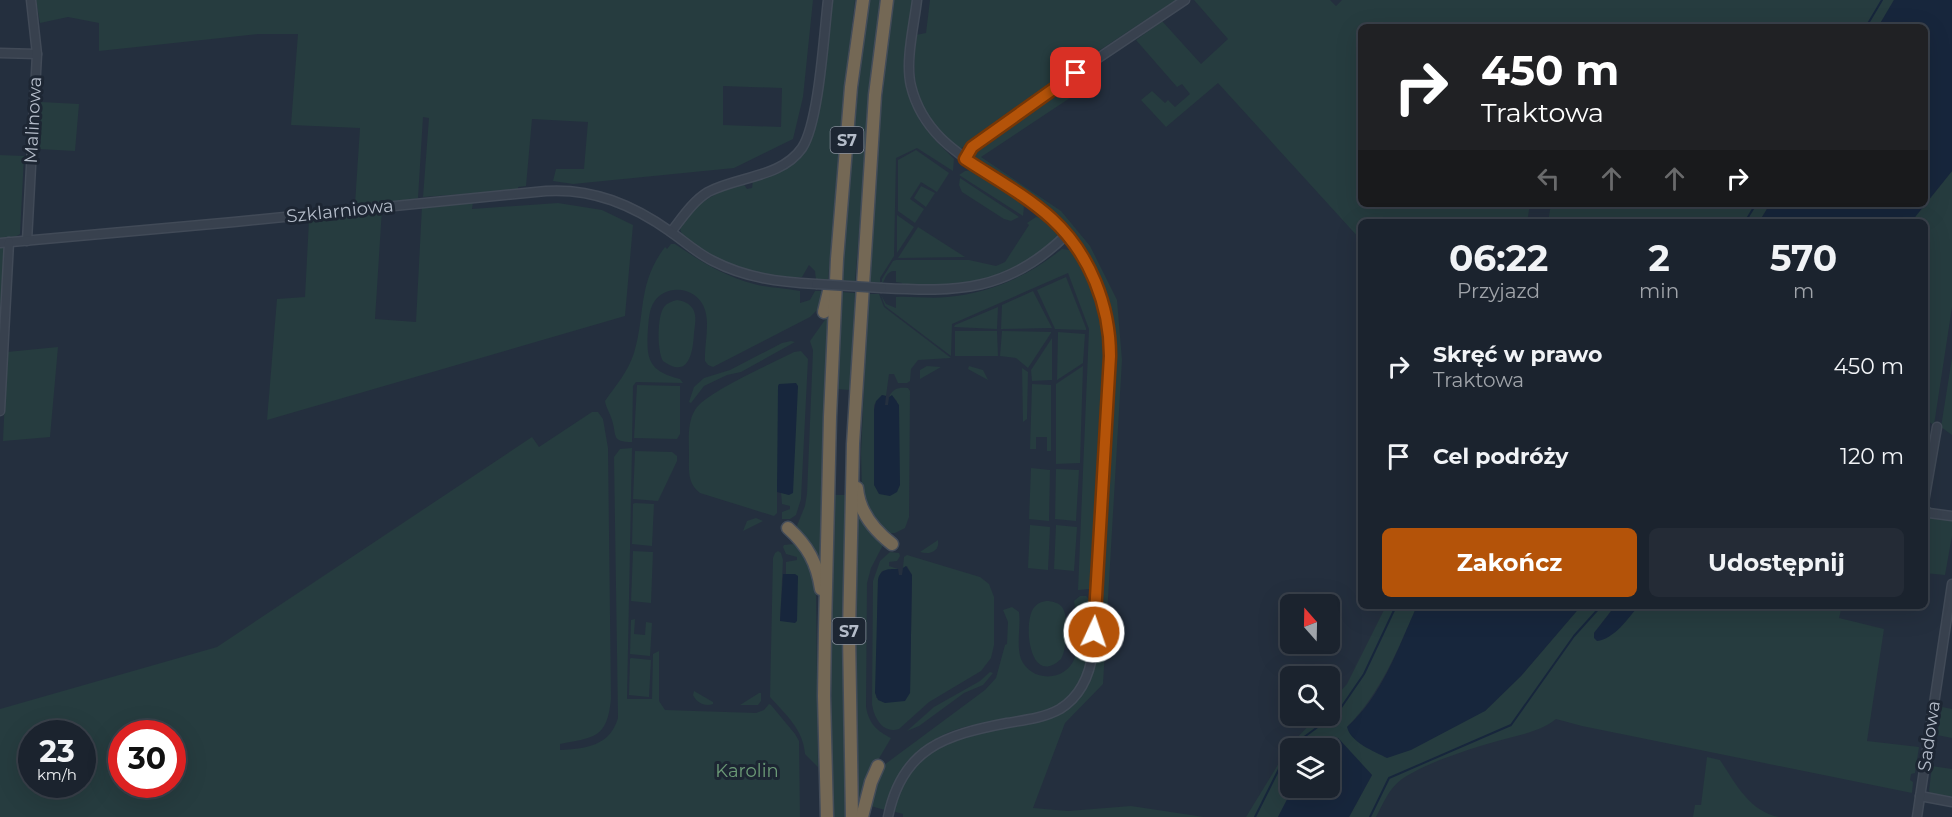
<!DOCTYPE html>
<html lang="pl">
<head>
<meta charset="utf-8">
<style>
  body { margin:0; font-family:Montserrat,sans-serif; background:#242b36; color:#f1f3f6; height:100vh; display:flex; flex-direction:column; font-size:22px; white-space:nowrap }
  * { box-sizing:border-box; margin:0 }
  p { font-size:20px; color:#a0a4aa }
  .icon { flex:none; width:33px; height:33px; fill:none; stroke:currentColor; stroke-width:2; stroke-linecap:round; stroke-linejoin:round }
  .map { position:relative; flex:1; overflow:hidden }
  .drawer { position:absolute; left:1358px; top:219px; width:570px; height:390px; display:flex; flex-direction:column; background:#1b232e; border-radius:9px; box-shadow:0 6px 24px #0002,0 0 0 2px #39404a }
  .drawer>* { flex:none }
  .top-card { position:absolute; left:1358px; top:24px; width:570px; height:183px; border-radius:9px; box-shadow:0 6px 24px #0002,0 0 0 2px #39404a; background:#202124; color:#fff; overflow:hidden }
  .needle { width:39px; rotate:340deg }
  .tools { position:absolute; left:1280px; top:594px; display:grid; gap:12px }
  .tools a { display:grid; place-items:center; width:60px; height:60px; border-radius:9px; background:#1b232e; box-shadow:0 6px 24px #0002,0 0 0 2px #39404a; font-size:30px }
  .speed { position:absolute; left:18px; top:720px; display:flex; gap:12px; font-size:30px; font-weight:700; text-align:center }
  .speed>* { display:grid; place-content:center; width:78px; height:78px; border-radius:50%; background:#1b232e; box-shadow:0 6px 24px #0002,0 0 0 2px #39404a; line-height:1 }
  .speed small { font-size:15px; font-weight:400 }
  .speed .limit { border:9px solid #d22; background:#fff; color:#111 }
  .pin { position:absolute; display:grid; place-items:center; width:51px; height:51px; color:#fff; margin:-26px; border-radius:12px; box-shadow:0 3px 9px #0006 }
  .me { position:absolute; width:66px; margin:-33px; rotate:3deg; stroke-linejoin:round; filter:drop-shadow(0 0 4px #0008) }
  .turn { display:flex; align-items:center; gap:21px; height:126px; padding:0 24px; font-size:27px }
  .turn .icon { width:78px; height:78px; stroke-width:2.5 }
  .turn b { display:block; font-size:42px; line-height:51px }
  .lanes { display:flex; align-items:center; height:57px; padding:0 24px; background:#0003; justify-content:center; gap:30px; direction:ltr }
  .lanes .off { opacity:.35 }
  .eta { display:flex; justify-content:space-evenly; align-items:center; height:102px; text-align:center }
  .eta b { font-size:36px; font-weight:700; line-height:42px }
  .action { display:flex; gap:12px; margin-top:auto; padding:12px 24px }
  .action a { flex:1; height:69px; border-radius:9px; background:#b45309; color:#fff; font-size:24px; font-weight:700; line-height:69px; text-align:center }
  .action a+a { background:#242b36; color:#f1f3f6 }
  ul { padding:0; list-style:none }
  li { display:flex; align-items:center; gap:18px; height:90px; padding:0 24px }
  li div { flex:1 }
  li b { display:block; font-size:22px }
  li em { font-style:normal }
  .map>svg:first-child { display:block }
  .green { fill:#263c3f; fill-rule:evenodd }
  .water { fill:#17263c }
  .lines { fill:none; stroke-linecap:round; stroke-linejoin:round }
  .stream { stroke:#17263c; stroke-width:2 }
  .minor-casing { stroke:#414a57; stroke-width:11 }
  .highway-casing { stroke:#434c59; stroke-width:15 }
  .minor { stroke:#38414e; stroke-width:8 }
  .highway { stroke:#746855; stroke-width:12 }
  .minor-bridge-casing { stroke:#414a57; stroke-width:11; stroke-linecap:butt }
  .minor-bridge { stroke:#38414e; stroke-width:8 }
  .route-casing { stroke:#753606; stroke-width:15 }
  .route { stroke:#b45309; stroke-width:10 }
  .labels { text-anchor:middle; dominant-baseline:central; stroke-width:6; stroke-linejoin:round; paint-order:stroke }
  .shield { fill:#1d2633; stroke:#878f9c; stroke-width:1.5 }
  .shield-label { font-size:16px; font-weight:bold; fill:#b4bcc9 }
  .street-label { font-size:18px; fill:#b4bcc9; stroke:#1d2633 }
  .park-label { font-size:18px; fill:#6b9a76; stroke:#1d2633 }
</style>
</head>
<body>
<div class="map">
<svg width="1952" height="817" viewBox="0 0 1952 817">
  <rect width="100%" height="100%" fill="#242f3e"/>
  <g class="green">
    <path d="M36 0H813L803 97 793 139 734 168 573 184 553 181 556 169H584L588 122 532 119 526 186 518 187V190L423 197 429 118 423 117 418 198 412 200 355 204 360 128 291 125 298 34H258L99 51V23L68 17 40 23ZM723 86 782 88 781 127 723 125Z"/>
    <path d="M831 0H855L843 99 828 281 816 280 815 271 809 265 802 277H795V279C759 276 724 267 694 245 688 240 681 237 680 228 693 203 717 192 743 183L747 189 752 188 753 180 782 170 792 164 806 149 811 139 815 126Z"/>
    <polygon points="867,0 880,0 866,144 855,282 842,282 853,143"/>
    <polygon points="892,0 912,0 906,61 909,92 920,121 935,140 954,159 953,171 917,148 896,158 894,256 880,278 880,284 869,283 878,139"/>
    <path d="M930 0H1176L1053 81 982 136 960 149 956 148C949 141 940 133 933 125 912 99 913 66 916 35L926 33Z"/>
    <polygon points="1194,0 1330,0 1336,6 1342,0 1894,0 1878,27 1360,27 1360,204 1530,204 1527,222 1360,222 1360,239 1218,83 1166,127 1141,100 1152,91 1165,103 1168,100 1175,107 1190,94 1182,84 1177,87 1136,40 1162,21 1201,64 1228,39"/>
    <path d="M1068 85 1076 94 981 157 1061 211 1090 246 1117 300 1122 360 1103 684 1065 723 1033 808 1068 811 1131 806 1204 817H903V814L892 811C902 782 919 754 949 742 1002 720 1076 736 1095 666L1114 367 1113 342 1109 312 1093 269 1079 245 974 160 972 155 974 149Z"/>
    <polygon points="41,102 79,104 75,151 39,149"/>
    <polygon points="916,150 949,173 937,192 921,182 910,199 924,209 915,223 898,211 898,160"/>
    <polygon points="0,155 24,156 20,234 15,237 0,238"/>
    <polygon points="972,170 1020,199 1024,207 1023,216 959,175 965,171"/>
    <polygon points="1952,171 1952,307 1934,425 1924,419 1924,222 1911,222"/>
    <polygon points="960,178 1019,217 1011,221 1004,219 962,192 959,185"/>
    <polygon points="921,186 935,193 926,207 914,198"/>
    <polygon points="473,202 472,209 558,203 602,210 633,225 625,316 267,420 277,299 305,297 309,220 307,217 382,209 375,319 416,322 422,206"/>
    <polygon points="1551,204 1770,204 1759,222 1548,222"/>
    <polygon points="897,215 914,227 897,253"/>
    <path d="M1036 217 1046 219 1057 229V238C1051 245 1043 250 1035 255 993 286 952 287 902 286V283L896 282V271C886 270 886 279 882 284V279L893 261 896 260H969L996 266 1005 262 1029 225 1027 223Z"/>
    <polygon points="918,227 965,257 898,258"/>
    <path d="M671 244H675C700 261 724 276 754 284 769 288 785 288 800 291V303L810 300 815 291H826L822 305 810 317 713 367 708 365 705 361C704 345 710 326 705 310 699 288 667 282 654 302 649 310 649 319 648 328 646 359 648 371 680 379L683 383 636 382 633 386 632 442C611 442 617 436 612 420 610 413 606 408 605 401 616 385 628 372 634 353 646 313 637 284 665 247L667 249Z"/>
    <polygon points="0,246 4,248 2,323 0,323"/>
    <path d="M1071 247C1095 283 1103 315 1107 358L1093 584 1089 589 1078 590 1089 329 1068 273 952 324 951 356 885 306 881 295 886 304 896 308V297C912 296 930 299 947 297 991 293 1028 276 1062 249L1069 250Z"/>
    <polygon points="1066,277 1086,328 1086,330 1055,329 1037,290"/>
    <polygon points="1033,291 1052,328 1001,329 1002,305"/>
    <polygon points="842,292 855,293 850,390 836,389"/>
    <path d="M868 294H879L884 307 951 358 918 360 911 369 910 381 907 383H898L894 374H889L886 396 882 395 874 405V452L897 401 892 396 889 397C893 388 899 387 908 388L910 391 909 517 905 528 895 533H887L869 514 862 490 861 453Z"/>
    <path d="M677 300C684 301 689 303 693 309 697 316 695 325 694 333 693 352 689 380 663 361 657 351 657 316 664 307 667 303 672 301 677 300Z"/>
    <polygon points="998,307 997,329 954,327 955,325"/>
    <polygon points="827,317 828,318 820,561 796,528 805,506 807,494 813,350 810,341"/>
    <polygon points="955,331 997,331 998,356 955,356"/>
    <polygon points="1002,331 1051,332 1051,333 1028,368 1016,358 1000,356"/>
    <polygon points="1058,332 1085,334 1083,363 1057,380"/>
    <polygon points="1052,338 1052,380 1032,381 1031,370"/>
    <polygon points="791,341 795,342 741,372 727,375 704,386 691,403 689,402 694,387 704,378 730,370 782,343"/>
    <polygon points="58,347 50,437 3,441 7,352"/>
    <path d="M801 351 808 359 801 499 796 515 790 519H782V512L790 509V506L782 504 781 492 789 495 777 489V513L774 516 700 493C687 483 689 470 689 455 689 441 687 423 695 410 704 393 773 363 794 352Z"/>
    <polygon points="1952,358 1952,435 1941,427"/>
    <polygon points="927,366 941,367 920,379 920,370"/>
    <polygon points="969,366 983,370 988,380 968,369"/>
    <polygon points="1083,366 1080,463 1056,464 1056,384"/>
    <polygon points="1022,368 1028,372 1027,419 1023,422"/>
    <polygon points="1032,384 1051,385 1051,451 1047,451 1047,437 1036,437 1036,449 1030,449"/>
    <polygon points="637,385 680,386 680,434 677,439 634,438"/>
    <path d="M592 412H598L603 419 608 448 611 699C607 739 594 737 560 744V750C585 749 610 746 618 718L614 457 620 449 632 448 627 699H652L653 654 659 651V701L665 710 756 713 764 710 769 704 771 705 795 734 799 741 800 817H0V709L217 647 532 437 539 447ZM32 734H82V784H32ZM122 734H172V784H122Z"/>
    <polygon points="635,451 672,452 677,456 677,461 658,501 633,499"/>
    <polygon points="1031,468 1050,470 1049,521 1029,519"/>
    <polygon points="1056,469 1079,470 1076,521 1055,519"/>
    <polygon points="833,495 846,495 846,817 833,817 831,674"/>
    <polygon points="635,503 654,504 652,546 632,544 633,504"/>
    <path d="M857 512 883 545 871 568 867 583 866 707C869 724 877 731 891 738L871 772 858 809 856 703Z"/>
    <polygon points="1932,516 1952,519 1952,536 1945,575 1925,573 1924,518"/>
    <polygon points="756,518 763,521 743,531 747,521"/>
    <polygon points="1030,525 1050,527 1048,570 1028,568"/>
    <polygon points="1056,525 1077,527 1074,571 1054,569"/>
    <path d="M938 540C940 552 929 555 920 552Z"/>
    <path d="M793 544 805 551 816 590 818 767 805 754C803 729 786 715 770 697L773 558 775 553 778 551 781 553 783 560 780 621 795 574H786V562L797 560V557L786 554 783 547 784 545Z"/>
    <polygon points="633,551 653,552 651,603 631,601"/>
    <path d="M890 552 899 553 900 556 897 561 889 562V566L898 569 882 571 878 580 876 698 910 693 912 575 907 566 903 568 904 557 907 555 980 577 989 584 994 597V645L991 658 981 671 929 702 899 729C883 734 874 718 872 704L873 581 880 561Z"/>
    <path d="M1080 596H1086L1091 601C1094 615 1091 632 1089 647 1079 730 1014 710 955 730 919 743 895 773 885 810L867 805 884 765 985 690 996 678 1005 645 1007 644 1008 622 1003 610 1012 607 1019 612C1021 627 1016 644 1021 659 1031 683 1067 682 1075 657 1081 639 1076 618 1074 601Z"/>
    <path d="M1049 601C1054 602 1059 603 1062 607 1069 616 1067 650 1061 659 1030 688 1023 625 1033 609 1037 603 1042 601 1049 601Z"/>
    <path d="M1386 606H1417C1398 649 1381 693 1347 727L1485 711 1521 676 1581 606H1615L1594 633 1615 632 1638 606H1842L1839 618 1884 629 1867 741 1919 747 1915 773 1911 774 1910 780 1913 782 1912 793 1582 726 1556 719C1541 731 1523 734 1505 739 1475 747 1427 762 1402 779 1389 788 1383 804 1376 817H1349L1372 775 1338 738 1316 748H1290V788H1293L1278 817H1246L1290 745 1318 716H1329V704L1347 684Z"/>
    <polygon points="635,619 634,634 645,635 646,622 652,623 650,656 630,654 631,620"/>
    <polygon points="631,658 651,660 649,697 629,695 630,659"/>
    <polygon points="990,672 993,673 983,685 964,693 919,726 907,731 934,707 980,681"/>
    <path d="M694 691 713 702V704C705 707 697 703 693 695Z"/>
    <polygon points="759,693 761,693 761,701 758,705 740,705"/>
    <polygon points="1942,707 1952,709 1952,738 1937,735"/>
    <path d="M1707 757 1720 760C1736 784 1749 811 1779 817H1693L1695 805H1701Z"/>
    <polygon points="1932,766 1952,769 1952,798 1931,794 1929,791"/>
  </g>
  <g class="water">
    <polygon points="1894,0 1952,0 1952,171 1911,222 1759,222 1770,204 1924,204 1924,27 1878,27"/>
    <polygon points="796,383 798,386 793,493 789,495 777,492 777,489 778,386 779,384"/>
    <polygon points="882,395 886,396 885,405 888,405 889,397 892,395 899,405 900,485 897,492 890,496 879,494 874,485 874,410 876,401"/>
    <path d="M906 566 912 575 910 693 905 701 885 703 878 700 875 693 878 580C880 569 887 569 898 569L899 575H902L903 568Z"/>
    <polygon points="783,574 795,574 798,576 797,621 795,623 780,621"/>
    <path d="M1417 606H1581L1521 676 1485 711 1411 750 1387 758C1374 751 1351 743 1347 727 1382 696 1398 648 1417 606Z"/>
    <path d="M1615 606H1638C1628 619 1614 639 1597 641L1594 638V633Z"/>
    <polygon points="1338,738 1372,775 1349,817 1278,817 1293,788 1329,788 1329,748 1316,748"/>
  </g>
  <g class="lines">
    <g class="stream">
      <polyline points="1866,27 1882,0"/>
      <polyline points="1745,222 1756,204"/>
      <polyline points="1292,748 1296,743 1338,712 1364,674 1396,606"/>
      <polyline points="1255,817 1281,765 1290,751"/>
      <polyline points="1370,817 1389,778 1511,725 1574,636 1601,606"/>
    </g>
    <g class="minor-casing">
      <g id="minor">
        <polyline points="0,53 37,54"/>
        <polyline points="965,159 972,147 1076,73 1185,0"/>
        <path d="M671 232C682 218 693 201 708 192 738 176 781 178 802 148 819 123 824 33 828 0"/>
        <polyline points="27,241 37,54 31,0"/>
        <path d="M0 243 234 222 546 191C593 188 633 205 671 232 685 242 697 253 713 261 746 278 779 282 816 284"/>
        <path d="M882 288C958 292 1008 292 1066 235"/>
        <polyline points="0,411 9,242"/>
        <polyline points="1924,502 1937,427"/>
        <polyline points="1924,509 1929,513 1952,516"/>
        <polyline points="1920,796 1952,802"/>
        <path d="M888 817C902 748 945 735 1007 723 1025 720 1044 718 1060 709 1081 696 1090 674 1093 651L1110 371C1112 314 1094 261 1054 221 1036 203 1012 190 991 176 955 152 922 131 911 86 905 61 914 26 917 0"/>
        <polyline points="1917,817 1952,584"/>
      </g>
    </g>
    <g class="highway-casing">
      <g id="highway">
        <polyline points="824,312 830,287"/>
        <path d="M857 488C859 512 874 530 892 544"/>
        <path d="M788 528C808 546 817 563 821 589"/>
        <polyline points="827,817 824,696 825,630 830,417 837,259 851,87 863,0"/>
        <polyline points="852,817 849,633 853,444 875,95 887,0"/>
        <polyline points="862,817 871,782 878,766"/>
      </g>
    </g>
    <use href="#minor" class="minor"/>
    <use href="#highway" class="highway"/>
    <g class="minor-bridge-casing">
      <polyline id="minor-bridge" points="816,284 882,288"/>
    </g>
    <use href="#minor-bridge" class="minor-bridge"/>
  </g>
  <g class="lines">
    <g class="route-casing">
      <path id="route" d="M1076 73 972 147 965 159C994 178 1027 196 1052 219 1090 254 1110 306 1110 356L1094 632"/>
    </g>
    <use href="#route" class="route"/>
  </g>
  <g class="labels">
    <g class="shield">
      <rect x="830.5" y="127" width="33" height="26" rx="4.5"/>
      <rect x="832.5" y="618" width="33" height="26" rx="4.5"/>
    </g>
    <g class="shield-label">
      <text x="847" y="140">S7</text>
      <text x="849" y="631">S7</text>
    </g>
    <g class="street-label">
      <text transform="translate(33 120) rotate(-87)">Malinowa</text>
      <text transform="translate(340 211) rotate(-6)">Szklarniowa</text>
      <text transform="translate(1929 736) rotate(-82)">Sadowa</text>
    </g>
    <g class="park-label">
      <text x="747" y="771">Karolin</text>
    </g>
  </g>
</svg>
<div class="tools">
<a><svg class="needle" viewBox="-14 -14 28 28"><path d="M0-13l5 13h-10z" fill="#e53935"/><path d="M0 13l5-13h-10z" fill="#a0a4aa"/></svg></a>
<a><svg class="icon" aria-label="search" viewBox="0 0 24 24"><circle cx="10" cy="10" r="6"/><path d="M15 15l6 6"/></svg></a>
<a><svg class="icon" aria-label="layers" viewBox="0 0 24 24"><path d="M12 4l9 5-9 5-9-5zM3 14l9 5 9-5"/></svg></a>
</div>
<div class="speed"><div>23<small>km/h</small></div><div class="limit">30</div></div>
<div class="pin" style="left:1076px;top:73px;background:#d93025"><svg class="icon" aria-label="arrive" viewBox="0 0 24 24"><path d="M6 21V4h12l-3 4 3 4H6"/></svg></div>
<svg class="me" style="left:1094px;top:632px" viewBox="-20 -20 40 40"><circle r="17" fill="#b45309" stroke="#fff" stroke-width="3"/><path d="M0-11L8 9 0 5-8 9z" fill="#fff"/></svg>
<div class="top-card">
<div class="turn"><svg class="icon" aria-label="right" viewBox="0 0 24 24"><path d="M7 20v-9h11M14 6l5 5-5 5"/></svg><div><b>450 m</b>Traktowa</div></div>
<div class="lanes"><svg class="icon off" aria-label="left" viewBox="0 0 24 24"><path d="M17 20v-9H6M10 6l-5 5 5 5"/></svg><svg class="icon off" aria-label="ahead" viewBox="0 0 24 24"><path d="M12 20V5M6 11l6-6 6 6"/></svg><svg class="icon off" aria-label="ahead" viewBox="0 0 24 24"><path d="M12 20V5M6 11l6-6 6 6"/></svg><svg class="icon" aria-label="right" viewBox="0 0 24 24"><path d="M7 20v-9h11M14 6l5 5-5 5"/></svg></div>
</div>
<section class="drawer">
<div class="eta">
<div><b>06:22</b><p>Przyjazd</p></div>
<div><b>2</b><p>min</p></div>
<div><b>570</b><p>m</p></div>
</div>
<ul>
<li><svg class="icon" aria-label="right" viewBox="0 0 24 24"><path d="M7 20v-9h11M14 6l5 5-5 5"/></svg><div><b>Skręć w prawo</b><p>Traktowa</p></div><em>450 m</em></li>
<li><svg class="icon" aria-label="arrive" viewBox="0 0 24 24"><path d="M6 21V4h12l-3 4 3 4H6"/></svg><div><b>Cel podróży</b></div><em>120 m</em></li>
</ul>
<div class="action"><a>Zakończ</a><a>Udostępnij</a></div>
</section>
</div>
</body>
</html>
